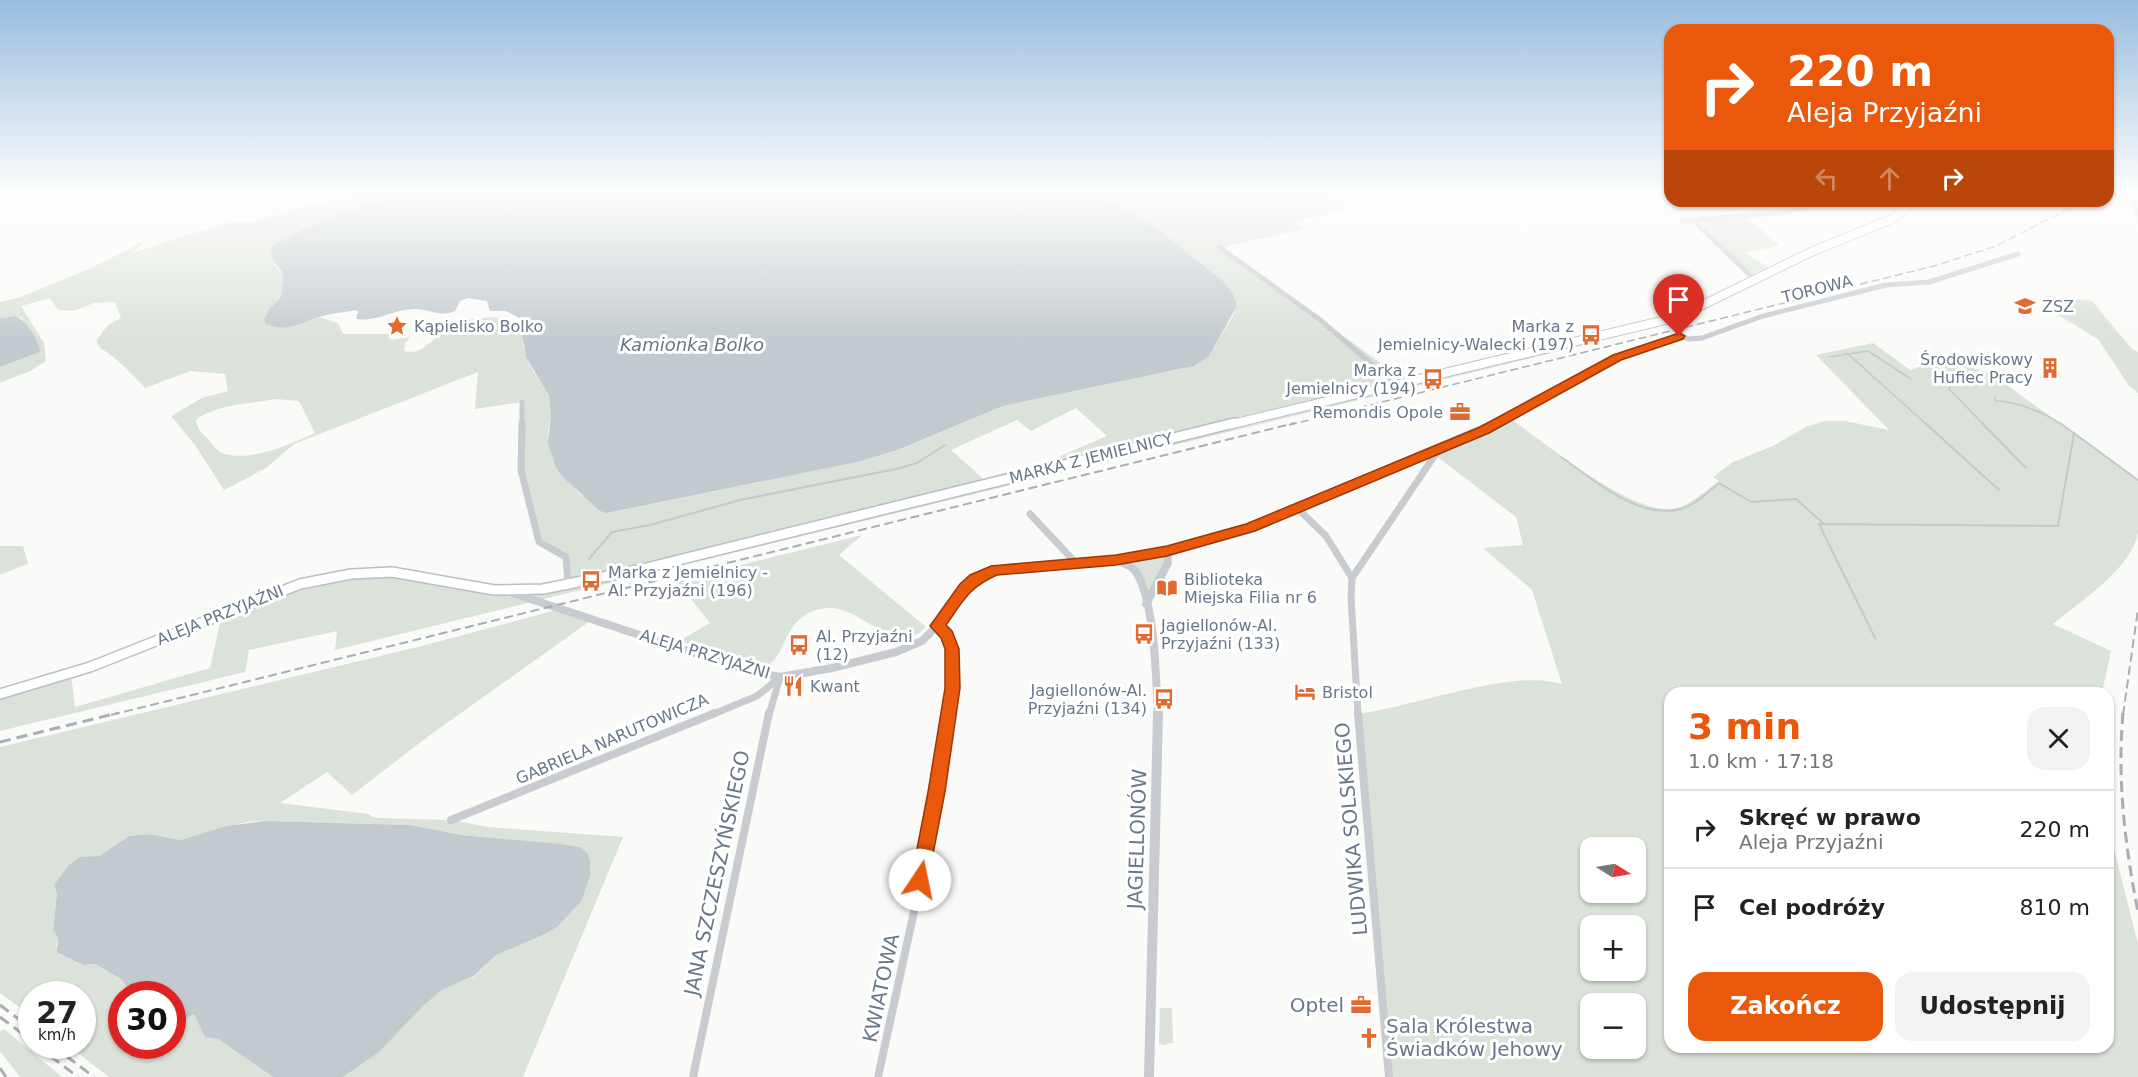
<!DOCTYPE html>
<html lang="pl">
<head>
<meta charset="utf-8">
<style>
  body { margin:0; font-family:"DejaVu Sans",sans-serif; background:#f2f2f2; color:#222; height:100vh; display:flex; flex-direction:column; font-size:22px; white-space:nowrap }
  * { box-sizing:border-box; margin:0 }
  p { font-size:20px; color:#767676 }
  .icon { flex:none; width:33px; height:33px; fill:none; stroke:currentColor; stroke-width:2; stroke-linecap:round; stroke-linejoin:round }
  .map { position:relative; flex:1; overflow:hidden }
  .panel { position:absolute; left:1664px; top:687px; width:450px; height:366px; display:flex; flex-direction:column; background:#fff; border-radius:18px; box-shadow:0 2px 4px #0004 }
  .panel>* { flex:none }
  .top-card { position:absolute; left:1664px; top:24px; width:450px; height:183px; border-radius:18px; box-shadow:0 2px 4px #0004; background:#ea580c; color:#fff; overflow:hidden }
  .needle { width:39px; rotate:101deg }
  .buttons { position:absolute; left:1580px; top:837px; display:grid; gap:12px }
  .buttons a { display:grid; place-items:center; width:66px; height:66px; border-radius:12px; background:#fff; box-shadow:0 2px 4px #0004; font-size:30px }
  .speed { position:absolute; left:18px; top:981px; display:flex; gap:12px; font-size:30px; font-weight:700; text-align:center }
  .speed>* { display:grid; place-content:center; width:78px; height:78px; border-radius:50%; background:#fff; box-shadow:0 2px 4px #0004; line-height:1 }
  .speed small { font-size:15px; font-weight:400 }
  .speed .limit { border:9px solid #d22; background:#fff; color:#111 }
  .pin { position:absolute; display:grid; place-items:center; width:51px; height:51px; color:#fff; margin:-62px -26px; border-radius:50% 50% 50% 0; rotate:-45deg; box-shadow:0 0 6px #0007 }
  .pin .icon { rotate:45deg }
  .me { position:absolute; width:66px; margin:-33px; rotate:11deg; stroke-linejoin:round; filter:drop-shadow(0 0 4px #0008) }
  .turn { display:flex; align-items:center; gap:21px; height:126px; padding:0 24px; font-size:27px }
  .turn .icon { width:78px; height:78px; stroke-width:2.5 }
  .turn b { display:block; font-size:42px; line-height:51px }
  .lanes { display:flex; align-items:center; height:57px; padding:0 24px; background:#0003; justify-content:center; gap:30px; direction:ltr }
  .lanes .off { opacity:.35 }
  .round { display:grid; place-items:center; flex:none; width:63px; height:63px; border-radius:18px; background:#f2f2f2 }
  .headline { display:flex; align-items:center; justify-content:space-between; height:102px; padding:0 24px }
  h1 { font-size:36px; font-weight:800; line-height:45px; color:#ea580c }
  .cta { display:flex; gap:12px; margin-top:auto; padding:12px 24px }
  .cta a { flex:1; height:69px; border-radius:18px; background:#ea580c; color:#fff; font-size:24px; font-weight:800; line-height:69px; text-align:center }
  .cta a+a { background:#f2f2f2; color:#222 }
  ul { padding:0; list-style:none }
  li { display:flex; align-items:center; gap:18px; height:78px; padding:0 24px; border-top:2px solid #e0e0e0 }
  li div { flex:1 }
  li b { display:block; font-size:22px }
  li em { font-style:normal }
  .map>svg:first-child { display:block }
  .green { fill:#dbe2d9; fill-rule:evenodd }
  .water { fill:#c2cacf }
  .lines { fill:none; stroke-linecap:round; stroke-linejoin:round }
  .stream-far1 { stroke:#c2cacf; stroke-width:1.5 }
  .stream { stroke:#c2cacf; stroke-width:2 }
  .secondary-far1-casing { stroke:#babfc4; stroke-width:10 }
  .secondary-casing { stroke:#babfc4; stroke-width:12 }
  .minor-far2 { stroke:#c8cbcf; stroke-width:5 }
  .minor-far1 { stroke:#c8cbcf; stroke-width:7 }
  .minor { stroke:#c8cbcf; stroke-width:8 }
  .tertiary-far2 { stroke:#c8cbcf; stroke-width:7 }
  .tertiary-far1 { stroke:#c8cbcf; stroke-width:8 }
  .tertiary { stroke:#c8cbcf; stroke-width:10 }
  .secondary-far1 { stroke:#fff; stroke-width:8 }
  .secondary { stroke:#fff; stroke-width:9 }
  .rail-far2 { stroke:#a8aeb4; stroke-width:1.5; stroke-dasharray:8 4; stroke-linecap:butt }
  .rail-far1 { stroke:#a8aeb4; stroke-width:2; stroke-dasharray:9 4.5; stroke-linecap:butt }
  .rail { stroke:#a8aeb4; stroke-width:3; stroke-dasharray:11 6; stroke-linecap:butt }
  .route { fill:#ea580c; stroke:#983908; stroke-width:1.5 }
  .labels { text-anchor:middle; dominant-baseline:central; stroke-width:6; stroke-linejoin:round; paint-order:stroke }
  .street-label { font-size:16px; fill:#697888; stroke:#fff }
  .poi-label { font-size:16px; fill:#697888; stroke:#fff; text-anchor:start }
  .water-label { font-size:18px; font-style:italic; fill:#667883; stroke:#fff }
  .near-street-label { font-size:20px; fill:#697888; stroke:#fff }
  .near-poi-label { font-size:20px; fill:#697888; stroke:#fff; text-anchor:end }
</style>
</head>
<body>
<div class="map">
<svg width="2138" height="1077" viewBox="0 0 2138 1077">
  <rect width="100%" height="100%" fill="#fafaf8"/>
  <g class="green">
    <path d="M355 193H426L390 199 319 221 277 244 271 251 275 265 283 276 281 297 270 308 300 324 319 317 338 323 343 334H390L391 340 410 337 405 343 404 351C420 356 429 342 441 334 446 330 452 327 457 324 470 317 495 316 509 319L515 326H522L523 345 529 364 549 396 551 413 548 432 556 468 579 493 608 513 858 462 899 450 1003 406 1185 368 1209 356 1235 312 1222 280 1147 221 1090 193H1326L1343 210 1295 221 1304 229 1226 246 1228 251 1406 382 1595 335 1601 341 335 650 337 631 249 650 245 672 0 731V694L71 674 75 707 210 668 222 613 277 591 373 572 482 589 568 585 566 557 539 542 522 475V402L475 409 478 372 294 444 266 468 224 490 195 445 171 416 202 398 228 391 225 374 190 371 145 388C137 379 111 352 101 349L96 341 108 325 121 318 115 302 94 303 73 311 58 310 50 298 21 306 44 343 46 361 30 371 0 383V367L40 352 22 318 15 316 0 318V302L21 297 91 268 140 243 142 244 132 253 219 225 232 222 248 223ZM275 399 299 401 315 433C291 444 252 462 225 454 217 452 213 445 208 439 202 433 197 429 196 420 216 404 251 404 275 399ZM1076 408 1107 436 1060 456 1067 463 989 484 951 450 1017 420 1031 431Z"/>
    <polygon points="1747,217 1780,246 1744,252 1769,268 1754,273 1753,276 1701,224 1704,221"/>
    <polygon points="2045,296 2092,301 2132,349 2138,352 2138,393 2129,386 2098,339 2058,315"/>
    <path d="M1873 343 1910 370 1945 358 1993 375 2138 480C2138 497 2138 516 2138 532 2133 568 2079 602 2053 624L2111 651 2102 693H1670V1047H2108V769L2110 770 2114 849 2138 944V1077H1389L1358 714C1413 707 1513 668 1562 684L1532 590 1483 548 1523 545 1516 517 1431 452 1508 417C1544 441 1637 522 1680 507 1694 502 1707 489 1719 481L1713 477 1733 462 1773 446 1806 427 1825 421H1845L1889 430 1816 355ZM1590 848H1635V892H1590ZM1590 926H1635V970H1590ZM1590 1004H1635V1048H1590Z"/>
    <path d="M862 535 839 555 926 627C895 659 863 607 829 608 779 610 789 665 761 667L679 641 710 623 677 581Z"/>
    <polygon points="0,546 23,546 28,564 0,575"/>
    <polygon points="1167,551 1169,558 1146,604 1137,574 1122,562"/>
    <polygon points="560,609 593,619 430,735 352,795 327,772 280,803 369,814 372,817 378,818 451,820 488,827 623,837 523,1077 343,1077 378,1053 423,1006 443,988 474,977 496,955 541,936 557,927 581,902 587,853 580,847 462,835 410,825 265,821 246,822 181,840 149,834 129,836 99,856 90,857 57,893 53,930 58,938 56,946 82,965 95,964 121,979 131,992 138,994 122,994 122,1046 172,1046 173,1028 194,1014 211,1037 218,1039 273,1077 109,1077 69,1046 82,1046 82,994 32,994 31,1016 0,993 0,747 422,646"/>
    <polygon points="1160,1008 1172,1008 1173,1043 1167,1043 1167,1045 1159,1044"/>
    <polygon points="4,1029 62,1077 20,1077 0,1051 0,1032"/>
  </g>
  <g class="water">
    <path d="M426 193H1090L1140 217 1156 228 1222 280 1233 294 1237 306 1209 356 1194 366 1003 406 898 450 858 462 607 513 600 511 565 479 556 468 548 443 551 413 549 396 526 357 519 318 506 311H490L487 301 468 298 460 301 455 311C440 318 428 308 413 309 392 310 377 322 356 319L358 312 356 310C348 312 340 312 332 314 309 317 289 335 266 324L264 319 270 308 281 297 283 276C280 266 268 259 272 247 317 218 373 200 426 193Z"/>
    <path d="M15 316C26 319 39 341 40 352L0 367V318Z"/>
    <polygon points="265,821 410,825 462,835 560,844 580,847 587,853 590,860 590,876 581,902 557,927 541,936 496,955 474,976 443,989 423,1006 378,1053 343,1077 273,1077 218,1039 205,1037 194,1014 173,1028 172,994 138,994 131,992 121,979 95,964 83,965 57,952 58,938 53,930 57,893 54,885 69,865 80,857 99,856 129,836 149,834 181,840 227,826"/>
  </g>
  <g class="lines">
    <g class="stream-far1">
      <polyline points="1847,353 1927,425"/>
      <polyline points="1829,357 1868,351 1911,379"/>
      <polyline points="1951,386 1949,389 1984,425"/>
      <path d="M1995 396V401C2016 401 2046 413 2062 425"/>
    </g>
    <g class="stream">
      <polyline points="1925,423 1999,490"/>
      <polyline points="1982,423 2026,468"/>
      <polyline points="2060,423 2138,480"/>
      <path d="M1561 457C1594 480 1638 520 1681 509 1695 505 1708 492 1719 483L1751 502 1796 499 1824 524"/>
      <polyline points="589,559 612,532 650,525 740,500 896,469 917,463 945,445"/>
      <polyline points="1875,638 1819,524 2058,526 2074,433"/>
    </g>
    <g class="secondary-far1-casing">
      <polyline id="secondary-far1" points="1228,425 1678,317 1811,252 1892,219 1915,201"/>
    </g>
    <g class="secondary-casing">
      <polyline id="secondary" points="0,694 90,667 300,584 351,574 392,572 494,590 543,589 638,570 1234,423"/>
    </g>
    <g class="minor-far2">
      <polyline points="2135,195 2135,207 2138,214"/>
      <polyline points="1693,220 1755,280"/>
      <polyline points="1682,221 1785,212 1834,201"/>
      <polyline points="1219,247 1319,319 1395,384"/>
      <polyline points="1681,336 1689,339 1702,338 1763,316 1886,285 1929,282 2018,254"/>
      <polyline points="522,425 522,402"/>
    </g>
    <g class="minor-far1">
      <polyline points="522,423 521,470 539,542 566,557 568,585"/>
      <polyline points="1297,508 1326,536 1352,578"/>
      <polyline points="1030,514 1075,562"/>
      <path d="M937 626C962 648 955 685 950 715"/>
      <polyline points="711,715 757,696 778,679"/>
      <polyline points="769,715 780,677"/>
      <polyline points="1358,715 1351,597 1352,578 1435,455 1447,446"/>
    </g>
    <g class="minor">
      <polyline points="1358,713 1389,1077"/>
      <polyline points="451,820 715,713"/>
      <polyline points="693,1077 769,713"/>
      <polyline points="878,1077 922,875 950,713"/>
    </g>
    <polyline class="tertiary-far2" points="1494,425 1617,358 1681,336 1675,323 1678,317"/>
    <g class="tertiary-far1">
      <path d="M1116 560C1123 563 1131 565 1136 572 1155 601 1156 679 1158 715"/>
      <polyline points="506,591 749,671 780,677 832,668 896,652 922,641 937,626 969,583 989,571 1116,560 1167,551 1250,527 1496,423"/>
      <polyline points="1146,604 1168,563 1167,551"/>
    </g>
    <polyline class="tertiary" points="1149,1077 1158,713"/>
    <use href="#secondary-far1" class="secondary-far1"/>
    <use href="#secondary" class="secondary"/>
    <polyline class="rail-far2" points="1289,425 1934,266 1996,246 2084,201"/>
    <g class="rail-far1">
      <polyline points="111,715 1295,423"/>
      <polyline points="2123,715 2138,609"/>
    </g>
    <g class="rail">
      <path d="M2123 713C2117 780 2125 846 2138 912"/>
      <polyline points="0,742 118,713"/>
      <polyline points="0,1005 32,1029"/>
      <polyline points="0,1017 32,1041"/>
      <polyline points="37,1046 78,1077"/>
      <polyline points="53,1046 94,1077"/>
      <polyline points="0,1068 6,1077"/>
    </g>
  </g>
  <linearGradient id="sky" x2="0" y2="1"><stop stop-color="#99bdde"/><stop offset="0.56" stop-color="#fdfdfc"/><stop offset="1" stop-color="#fdfdfc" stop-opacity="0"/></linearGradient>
  <rect width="2138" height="344" fill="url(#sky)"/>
  <path class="route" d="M1679 333 1685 336 1683 339 1621 360 1489 433 1255 531 1167 556 1116 565 997 575C969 587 963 601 946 625L952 631 959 649 960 688 945 792 928 880 926 886 920 888 913 886 911 880 928 792 945 688V649L941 638 930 626 960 584 970 575 991 566 1116 555 1167 546 1246 524 1480 427 1613 355Z"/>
  <defs>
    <g id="university-bare" transform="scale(1.62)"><path d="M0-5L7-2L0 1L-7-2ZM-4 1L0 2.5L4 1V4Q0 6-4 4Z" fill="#e16a31" stroke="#fff" stroke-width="2.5" paint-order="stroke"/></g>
    <g id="sight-bare" transform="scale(1.62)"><path d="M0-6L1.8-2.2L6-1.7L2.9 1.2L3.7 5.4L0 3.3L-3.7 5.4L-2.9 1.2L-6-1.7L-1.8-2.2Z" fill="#e16a31" stroke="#fff" stroke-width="2.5" paint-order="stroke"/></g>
    <g id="bus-bare" transform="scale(1.62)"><path d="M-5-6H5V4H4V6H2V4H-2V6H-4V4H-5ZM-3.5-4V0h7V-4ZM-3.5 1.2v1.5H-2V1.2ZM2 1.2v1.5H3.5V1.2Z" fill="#e16a31" stroke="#fff" stroke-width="2.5" paint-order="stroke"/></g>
    <g id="building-bare" transform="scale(1.62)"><path d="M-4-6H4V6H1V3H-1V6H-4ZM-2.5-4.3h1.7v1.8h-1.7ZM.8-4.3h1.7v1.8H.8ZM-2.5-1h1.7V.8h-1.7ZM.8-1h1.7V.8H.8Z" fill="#e16a31" stroke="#fff" stroke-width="2.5" paint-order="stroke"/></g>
    <g id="office-bare" transform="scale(1.62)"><path d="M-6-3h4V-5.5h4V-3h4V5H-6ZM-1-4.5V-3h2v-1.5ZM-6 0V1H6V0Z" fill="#e16a31" stroke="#fff" stroke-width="2.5" paint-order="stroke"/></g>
    <g id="library-bare" transform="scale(1.62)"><path d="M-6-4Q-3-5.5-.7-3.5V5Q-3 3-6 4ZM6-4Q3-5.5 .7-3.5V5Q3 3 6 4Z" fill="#e16a31" stroke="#fff" stroke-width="2.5" paint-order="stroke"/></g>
    <g id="restaurant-bare" transform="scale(1.62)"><path d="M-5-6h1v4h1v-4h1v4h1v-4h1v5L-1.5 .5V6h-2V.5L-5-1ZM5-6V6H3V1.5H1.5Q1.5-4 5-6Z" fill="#e16a31" stroke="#fff" stroke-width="2.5" paint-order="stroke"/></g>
    <g id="hotel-bare" transform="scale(1.62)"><path d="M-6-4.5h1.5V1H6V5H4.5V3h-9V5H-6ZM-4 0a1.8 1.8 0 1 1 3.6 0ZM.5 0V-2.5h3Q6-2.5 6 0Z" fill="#e16a31" stroke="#fff" stroke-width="2.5" paint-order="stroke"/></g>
    <g id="church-bare" transform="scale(1.62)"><path d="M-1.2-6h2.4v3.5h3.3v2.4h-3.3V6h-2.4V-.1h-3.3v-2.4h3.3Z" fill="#e16a31" stroke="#fff" stroke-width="2.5" paint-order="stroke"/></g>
  </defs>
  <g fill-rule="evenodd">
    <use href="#university-bare" x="2025" y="306"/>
    <use href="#sight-bare" x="397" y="326"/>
    <use href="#bus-bare" x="1591" y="335"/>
    <use href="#building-bare" x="2050" y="368"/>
    <use href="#bus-bare" x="1433" y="379"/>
    <use href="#office-bare" x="1460" y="412"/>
    <use href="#bus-bare" x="591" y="581"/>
    <use href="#library-bare" x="1167" y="588"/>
    <use href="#bus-bare" x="1144" y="634"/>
    <use href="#bus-bare" x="799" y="645"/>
    <use href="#restaurant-bare" x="793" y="686"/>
    <use href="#hotel-bare" x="1305" y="692"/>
    <use href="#bus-bare" x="1164" y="699"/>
    <use href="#office-bare" x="1361" y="1005"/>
    <use href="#church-bare" x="1369" y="1038"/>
  </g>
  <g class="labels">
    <g class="street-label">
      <text transform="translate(1817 289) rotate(-14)">TOROWA</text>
      <text transform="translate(1091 458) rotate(-14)">MARKA Z JEMIELNICY</text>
      <text transform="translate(220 615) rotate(-22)">ALEJA PRZYJAŹNI</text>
      <text transform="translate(705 654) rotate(17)">ALEJA PRZYJAŹNI</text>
      <text transform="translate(612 739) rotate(-23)">GABRIELA NARUTOWICZA</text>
    </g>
    <g class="poi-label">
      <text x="2042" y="306">ZSZ</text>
      <text x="414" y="326">Kąpielisko Bolko</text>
      <text x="1574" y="326" text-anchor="end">Marka z<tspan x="1574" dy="18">Jemielnicy-Walecki (197)</tspan></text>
      <text x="2033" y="359" text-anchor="end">Środowiskowy<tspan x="2033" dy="18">Hufiec Pracy</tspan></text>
      <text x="1416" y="370" text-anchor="end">Marka z<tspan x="1416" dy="18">Jemielnicy (194)</tspan></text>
      <text x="1443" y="412" text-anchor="end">Remondis Opole</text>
      <text x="608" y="572">Marka z Jemielnicy -<tspan x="608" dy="18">Al. Przyjaźni (196)</tspan></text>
      <text x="1184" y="579">Biblioteka<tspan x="1184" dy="18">Miejska Filia nr 6</tspan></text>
      <text x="1161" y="625">Jagiellonów-Al.<tspan x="1161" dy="18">Przyjaźni (133)</tspan></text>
      <text x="816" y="636">Al. Przyjaźni<tspan x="816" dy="18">(12)</tspan></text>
      <text x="810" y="686">Kwant</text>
      <text x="1147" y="690" text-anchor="end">Jagiellonów-Al.<tspan x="1147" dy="18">Przyjaźni (134)</tspan></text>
      <text x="1322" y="692">Bristol</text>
    </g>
    <g class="water-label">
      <text x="692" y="344">Kamionka Bolko</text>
    </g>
    <g class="near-street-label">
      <text transform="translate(1351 829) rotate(-95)">LUDWIKA SOLSKIEGO</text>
      <text transform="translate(1137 839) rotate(-88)">JAGIELLONÓW</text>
      <text transform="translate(717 873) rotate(-78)">JANA SZCZESZYŃSKIEGO</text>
      <text transform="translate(881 988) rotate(-78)">KWIATOWA</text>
    </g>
    <g class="near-poi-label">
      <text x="1344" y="1005">Optel</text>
      <text x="1386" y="1026" text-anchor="start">Sala Królestwa<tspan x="1386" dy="23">Świadków Jehowy</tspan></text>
    </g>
  </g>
</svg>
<div class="buttons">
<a><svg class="needle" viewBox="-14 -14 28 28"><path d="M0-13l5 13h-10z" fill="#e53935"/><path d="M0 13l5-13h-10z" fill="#767676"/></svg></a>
<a>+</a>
<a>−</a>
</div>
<div class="speed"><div>27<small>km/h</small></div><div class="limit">30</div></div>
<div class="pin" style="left:1679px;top:336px;background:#d93025"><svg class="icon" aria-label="arrive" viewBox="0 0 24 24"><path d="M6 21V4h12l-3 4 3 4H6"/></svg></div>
<svg class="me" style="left:920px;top:880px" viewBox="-20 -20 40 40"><circle r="19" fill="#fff"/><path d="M0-13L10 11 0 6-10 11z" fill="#ea580c"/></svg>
<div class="top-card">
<div class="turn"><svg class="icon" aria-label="right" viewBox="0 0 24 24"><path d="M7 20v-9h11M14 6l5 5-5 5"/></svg><div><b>220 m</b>Aleja Przyjaźni</div></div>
<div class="lanes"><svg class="icon off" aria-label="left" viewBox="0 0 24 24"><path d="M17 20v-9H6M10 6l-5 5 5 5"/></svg><svg class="icon off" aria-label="ahead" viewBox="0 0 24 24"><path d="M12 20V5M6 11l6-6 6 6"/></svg><svg class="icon" aria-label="right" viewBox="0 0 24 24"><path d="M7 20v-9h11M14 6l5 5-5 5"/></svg></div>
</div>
<section class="panel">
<div class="headline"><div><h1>3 min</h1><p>1.0 km · 17:18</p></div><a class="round"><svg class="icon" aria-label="close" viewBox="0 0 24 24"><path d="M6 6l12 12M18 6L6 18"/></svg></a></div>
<ul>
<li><svg class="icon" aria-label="right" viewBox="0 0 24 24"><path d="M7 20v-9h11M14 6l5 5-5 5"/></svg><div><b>Skręć w prawo</b><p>Aleja Przyjaźni</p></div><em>220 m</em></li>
<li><svg class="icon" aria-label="arrive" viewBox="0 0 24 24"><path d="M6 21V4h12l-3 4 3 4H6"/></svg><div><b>Cel podróży</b></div><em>810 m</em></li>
</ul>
<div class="cta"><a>Zakończ</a><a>Udostępnij</a></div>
</section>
</div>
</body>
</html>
